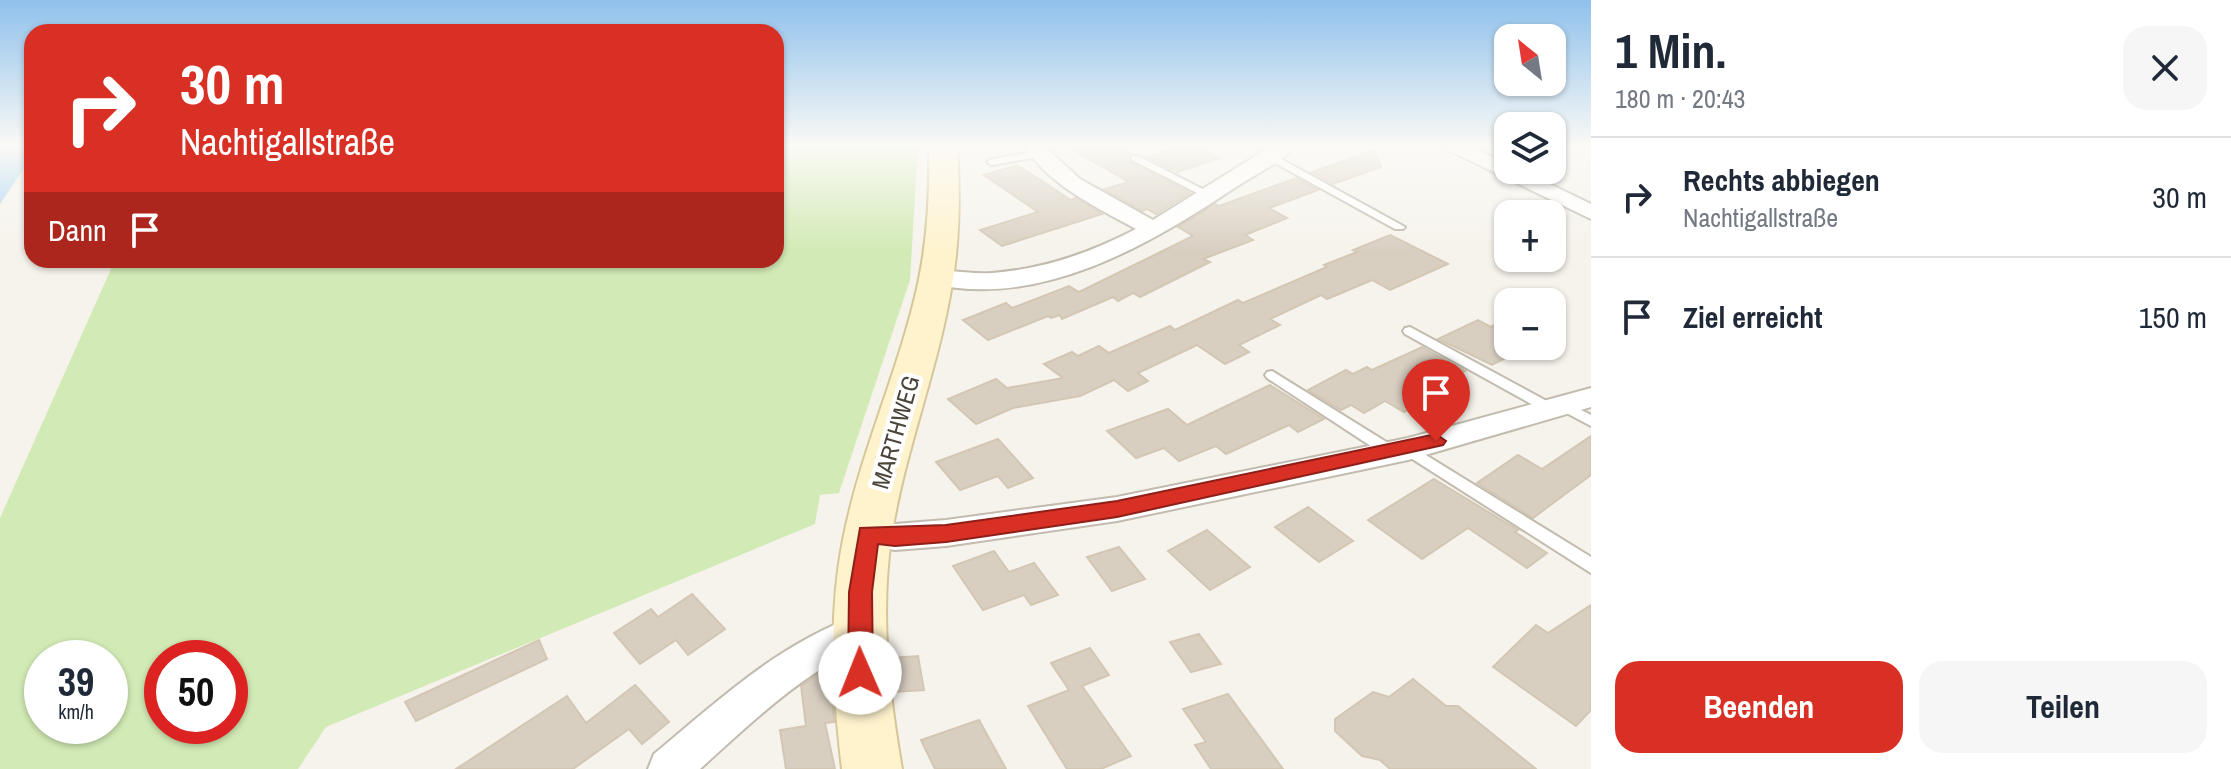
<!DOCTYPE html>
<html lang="de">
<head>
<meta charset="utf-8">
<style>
  body { margin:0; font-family:"Archivo Narrow",sans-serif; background:#f6f6f7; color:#1f2937; height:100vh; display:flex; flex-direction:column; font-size:30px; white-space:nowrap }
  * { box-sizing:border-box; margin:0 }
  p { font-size:26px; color:#747a83 }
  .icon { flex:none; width:44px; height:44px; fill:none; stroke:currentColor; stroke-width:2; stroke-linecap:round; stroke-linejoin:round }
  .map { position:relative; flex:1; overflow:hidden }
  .sheet { display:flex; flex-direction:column; background:#fff; width:640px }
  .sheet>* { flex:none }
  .hud { position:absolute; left:24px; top:24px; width:760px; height:244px; border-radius:24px; box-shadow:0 2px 6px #0004; background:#d93025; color:#fff; overflow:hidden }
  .needle { width:52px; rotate:330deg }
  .controls { position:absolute; left:1494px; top:24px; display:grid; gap:16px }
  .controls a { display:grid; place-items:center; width:72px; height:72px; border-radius:16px; background:#fff; box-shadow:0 2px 6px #0004; font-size:40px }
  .speed { position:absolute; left:24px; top:640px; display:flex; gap:16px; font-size:40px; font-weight:700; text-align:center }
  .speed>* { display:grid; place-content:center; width:104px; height:104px; border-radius:50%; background:#fff; box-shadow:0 2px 6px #0004; line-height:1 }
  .speed small { font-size:20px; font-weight:400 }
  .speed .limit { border:12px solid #d22; background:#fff; color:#111 }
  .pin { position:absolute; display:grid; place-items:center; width:68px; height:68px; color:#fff; margin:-82px -34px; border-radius:50% 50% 50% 0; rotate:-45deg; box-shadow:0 0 8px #0007 }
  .pin .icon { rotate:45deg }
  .me { position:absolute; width:88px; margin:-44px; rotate:359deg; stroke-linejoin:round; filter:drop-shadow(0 0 6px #0008) }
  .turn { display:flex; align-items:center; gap:28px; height:168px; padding:0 24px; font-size:36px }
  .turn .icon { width:104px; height:104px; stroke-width:2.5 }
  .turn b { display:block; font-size:56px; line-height:68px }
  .then { display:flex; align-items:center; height:76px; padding:0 24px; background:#0003; gap:16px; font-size:30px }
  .round { display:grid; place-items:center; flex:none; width:84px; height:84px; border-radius:24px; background:#f6f6f7 }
  .headline { display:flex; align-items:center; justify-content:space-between; height:136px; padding:0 24px }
  h1 { font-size:48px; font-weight:700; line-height:60px }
  .action { display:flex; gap:16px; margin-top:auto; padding:16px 24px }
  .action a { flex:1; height:92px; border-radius:24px; background:#d93025; color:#fff; font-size:32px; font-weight:700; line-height:92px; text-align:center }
  .action a+a { background:#f6f6f7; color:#1f2937 }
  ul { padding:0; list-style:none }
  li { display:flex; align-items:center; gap:24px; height:120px; padding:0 24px; border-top:2px solid #e0e1e3 }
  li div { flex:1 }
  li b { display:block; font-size:30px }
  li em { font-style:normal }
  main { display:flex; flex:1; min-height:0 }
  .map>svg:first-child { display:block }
  .green { fill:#d2eab5; fill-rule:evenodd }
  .water { fill:#a9d4f2 }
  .building { fill:#d8cfc1; stroke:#d3c7b4; stroke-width:2 }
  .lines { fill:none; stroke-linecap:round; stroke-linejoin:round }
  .service-casing { stroke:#c2bbae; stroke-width:4 }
  .minor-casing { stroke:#c2bbae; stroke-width:4 }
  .secondary-casing { stroke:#d6c79b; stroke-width:4 }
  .service { fill:#fff; fill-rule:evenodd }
  .minor { fill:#fff; fill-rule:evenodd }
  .secondary { fill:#fff3cd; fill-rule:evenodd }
  .route { fill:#d93025; stroke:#8d1f18; stroke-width:2 }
  .labels { text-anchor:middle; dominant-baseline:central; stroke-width:8; stroke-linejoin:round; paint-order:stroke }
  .street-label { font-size:24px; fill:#4b4439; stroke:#fff }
</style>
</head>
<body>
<main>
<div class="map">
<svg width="1591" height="769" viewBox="0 0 1591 769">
  <rect width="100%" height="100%" fill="#f6f3ec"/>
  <path class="green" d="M776 145H918L910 280 839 493 820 495 815 524 326 727 298 769H0V518L115 260H776ZM42 658H110V726H42ZM162 658H230V726H162Z"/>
  <polygon class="water" points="0,145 32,145 32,156 0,204"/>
  <g class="building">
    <polygon points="1064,145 1114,145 1131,153 1131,163 1190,193 1156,214 1147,209 1142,211 1104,189 1129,182"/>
    <polygon points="1186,145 1193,145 1220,158 1177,172 1147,157"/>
    <polygon points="1374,150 1381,167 1333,184 1312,172"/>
    <polygon points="1017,165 1071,200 1076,198 1102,214 1002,246 980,230 1038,212 984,175"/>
    <polygon points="1296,178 1318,190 1269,208 1287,218 1245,235 1253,240 1203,259 1210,262 1140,297 1133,293 1118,301 1113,297 1062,319 1060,315 1051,318 1048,316 988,340 963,320 1006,303 1012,308 1069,286 1079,292 1193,236 1178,227 1215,204 1219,206"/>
    <polygon points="1390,235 1448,264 1390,290 1372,280 1327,299 1321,295 1270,319 1280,325 1239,345 1249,352 1225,364 1197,345 1138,373 1148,381 1128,391 1114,380 1080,396 1013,408 976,424 948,399 996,379 1007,388 1063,378 1044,364 1072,352 1078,356 1099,346 1109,353 1170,326 1175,330 1238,300 1243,303 1327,267 1324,265 1357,252 1353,250"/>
    <polygon points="1508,318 1508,357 1492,365 1438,339 1478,320 1491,327"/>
    <polygon points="1422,347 1465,371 1415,396 1424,401 1404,412 1385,401 1364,413 1351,405 1341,410 1308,390 1346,370 1353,374 1367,367 1372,370"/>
    <polygon points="1270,385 1324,419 1298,432 1289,425 1226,454 1216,446 1179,461 1164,448 1136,458 1107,431 1168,409 1187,425"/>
    <polygon points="1591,436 1591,475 1533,518 1477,483 1518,455 1542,469"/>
    <polygon points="998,439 1033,478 1008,488 998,476 960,490 936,462"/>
    <polygon points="1434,479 1518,530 1515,532 1547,553 1527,568 1468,528 1422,559 1368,520"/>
    <polygon points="1308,507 1353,541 1319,562 1275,527"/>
    <polygon points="1207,530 1250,567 1210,590 1168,551"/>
    <polygon points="1119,547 1145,579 1112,591 1087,557"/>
    <polygon points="994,551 1009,572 1034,563 1058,595 1031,605 1024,595 983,610 953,566"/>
    <polygon points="692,594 725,629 688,655 676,640 640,664 614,633 651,609 658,617"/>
    <polygon points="1591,605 1591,710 1576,726 1493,667 1536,625 1548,633"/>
    <polygon points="1199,634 1221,664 1191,672 1170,642"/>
    <polygon points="539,640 547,659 416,721 405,702"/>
    <polygon points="1090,648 1109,675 1082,686 1131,756 1101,769 1067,769 1028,706 1069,690 1051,663"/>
    <polygon points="918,656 924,690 894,692 891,658"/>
    <polygon points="831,671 834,722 825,723 835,769 786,769 780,730 806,726 801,686 820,673"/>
    <polygon points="1413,679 1446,706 1458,706 1536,769 1390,769 1380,760 1362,756 1335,731 1335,719 1373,692 1389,697"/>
    <polygon points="635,685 669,722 642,744 629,729 573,769 456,769 567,696 586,723"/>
    <polygon points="1228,694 1283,769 1211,769 1195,745 1206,742 1183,709"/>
    <polygon points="979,720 1006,769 935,769 921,740"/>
  </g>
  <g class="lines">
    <g class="service-casing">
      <g id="service">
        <polygon points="1040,151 1045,154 1043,156 992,165 987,162 992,159"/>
        <polygon points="1266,154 1272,154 1405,227 1403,229 1395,229 1266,158"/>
        <polygon points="1132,156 1138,156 1214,195 1213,197 1205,197 1132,160"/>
        <polygon points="1410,327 1554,405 1556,408 1554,411 1544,411 1405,334 1403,331 1405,328"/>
        <polygon points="1272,371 1396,448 1399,452 1396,456 1386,456 1267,378 1265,375 1267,372"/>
        <polygon points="1562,400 1591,415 1591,426 1557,408 1555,405 1557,402"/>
        <polygon points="1408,444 1591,557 1591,573 1403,453 1400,449 1403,445"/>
      </g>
    </g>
    <g class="minor-casing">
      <g id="minor">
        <path d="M1024 145H1043L1080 179 1153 220 1273 145H1296C1282 162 1254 175 1236 187 1149 245 1039 310 929 283L926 278 929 273C950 268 972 275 992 273 1044 269 1090 253 1136 229 1096 207 1048 185 1024 145Z"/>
        <polygon points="1444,145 1467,145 1508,164 1508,170 1521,170 1591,204 1591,219 1446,149"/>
        <polygon points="1591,388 1591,407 1408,460 1117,521 946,546 895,550 856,543 851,534 856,525 868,521 895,524 946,520 1117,497 1408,438"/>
        <path d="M859 615 872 620 878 631 872 642C804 671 754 720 700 769H648L654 754C719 700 778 644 859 615Z"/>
      </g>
    </g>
    <g class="secondary-casing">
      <path id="secondary" d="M929 145H957C960 192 960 238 952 284 938 371 904 452 891 539 880 616 889 693 902 769H842C833 693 828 615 843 540 860 452 899 371 918 284 928 237 930 192 929 145Z"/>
    </g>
    <use href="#service" class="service"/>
    <use href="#minor" class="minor"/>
    <use href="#secondary" class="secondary"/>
  </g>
  <linearGradient id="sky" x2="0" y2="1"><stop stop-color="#8fc1ec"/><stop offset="0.58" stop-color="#fbfaf6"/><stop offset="1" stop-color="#fbfaf6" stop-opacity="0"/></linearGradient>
  <rect width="1591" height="252" fill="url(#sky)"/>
  <polygon class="route" points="1436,434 1446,441 1443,445 1117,517 946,542 895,546 878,544 872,592 873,673 869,681 860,685 852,681 848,673 849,592 860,528 946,525 1117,501"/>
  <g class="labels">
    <g class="street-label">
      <text transform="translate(895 432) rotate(-74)">MARTHWEG</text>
    </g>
  </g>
</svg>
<div class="controls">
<a><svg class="needle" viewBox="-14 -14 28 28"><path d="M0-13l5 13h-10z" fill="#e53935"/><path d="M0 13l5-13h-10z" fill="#747a83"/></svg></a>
<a><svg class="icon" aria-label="layers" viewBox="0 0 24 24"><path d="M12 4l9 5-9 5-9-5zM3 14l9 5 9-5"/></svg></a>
<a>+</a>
<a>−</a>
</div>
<div class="speed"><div>39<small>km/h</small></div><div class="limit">50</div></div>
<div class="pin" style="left:1436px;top:441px;background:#d93025"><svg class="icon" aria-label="arrive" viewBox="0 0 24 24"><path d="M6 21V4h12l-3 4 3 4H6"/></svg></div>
<svg class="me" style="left:860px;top:673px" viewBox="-20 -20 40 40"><circle r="19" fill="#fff"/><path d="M0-13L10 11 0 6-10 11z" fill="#d93025"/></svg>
<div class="hud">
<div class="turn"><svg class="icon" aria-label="right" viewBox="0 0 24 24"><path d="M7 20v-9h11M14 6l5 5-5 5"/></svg><div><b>30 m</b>Nachtigallstraße</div></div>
<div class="then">Dann<svg class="icon" aria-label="arrive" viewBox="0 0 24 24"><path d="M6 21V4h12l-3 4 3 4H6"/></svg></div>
</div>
</div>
<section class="sheet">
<div class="headline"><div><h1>1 Min.</h1><p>180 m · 20:43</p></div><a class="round"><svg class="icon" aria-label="close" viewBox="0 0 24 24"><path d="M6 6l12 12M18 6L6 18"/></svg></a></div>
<ul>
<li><svg class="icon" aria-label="right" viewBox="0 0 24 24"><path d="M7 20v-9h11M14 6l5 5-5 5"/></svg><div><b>Rechts abbiegen</b><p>Nachtigallstraße</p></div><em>30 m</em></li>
<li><svg class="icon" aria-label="arrive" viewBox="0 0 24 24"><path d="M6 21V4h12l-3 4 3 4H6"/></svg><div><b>Ziel erreicht</b></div><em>150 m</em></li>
</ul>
<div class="action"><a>Beenden</a><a>Teilen</a></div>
</section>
</main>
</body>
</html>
